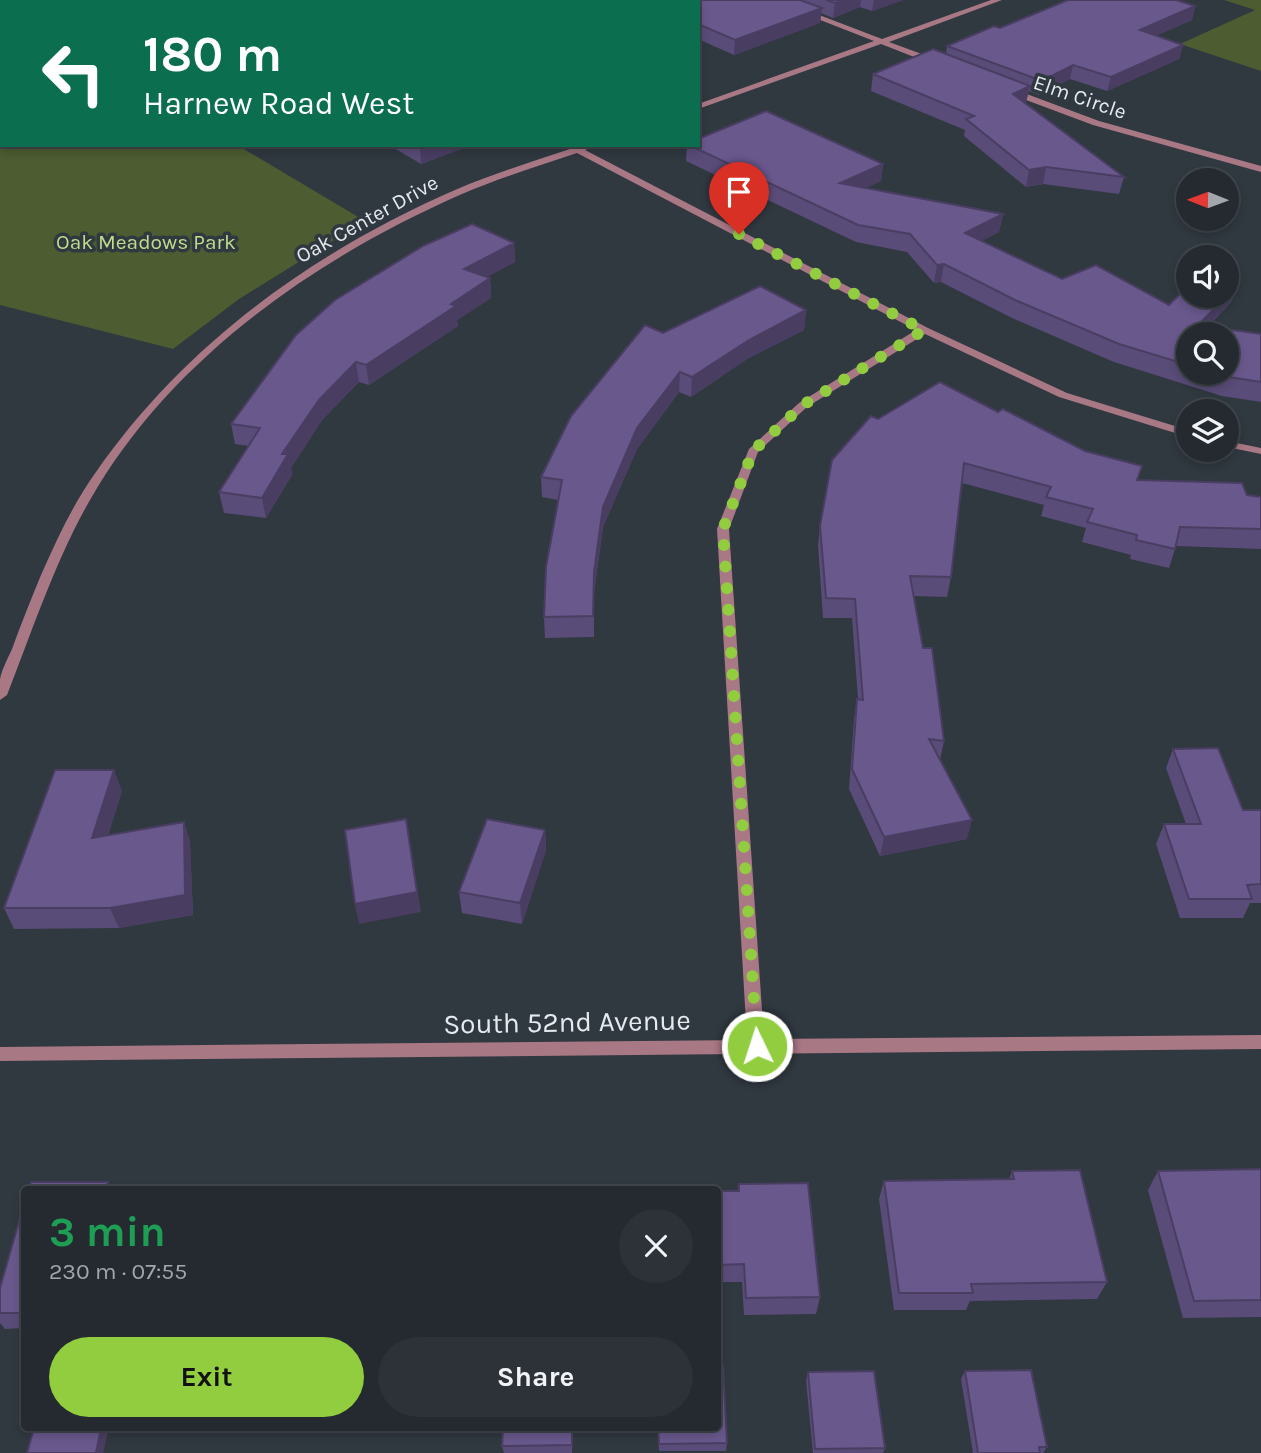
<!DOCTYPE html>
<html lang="en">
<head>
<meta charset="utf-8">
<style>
  body { margin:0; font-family:Karla,sans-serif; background:#2c3238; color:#f1f3f6; height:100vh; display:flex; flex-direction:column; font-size:26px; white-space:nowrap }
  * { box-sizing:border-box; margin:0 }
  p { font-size:23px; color:#a3a7ab }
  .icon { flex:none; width:38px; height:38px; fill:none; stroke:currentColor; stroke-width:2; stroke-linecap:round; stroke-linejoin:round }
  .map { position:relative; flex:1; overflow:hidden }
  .details { position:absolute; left:21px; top:1186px; width:700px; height:245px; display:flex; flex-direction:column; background:#242a30; border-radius:7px; box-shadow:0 4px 10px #0003,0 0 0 2px #41464c }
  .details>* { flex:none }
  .top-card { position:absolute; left:0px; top:0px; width:700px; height:147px; box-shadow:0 4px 10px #0003,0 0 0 2px #41464c; background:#0b6e4f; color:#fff; overflow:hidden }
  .needle { width:46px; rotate:271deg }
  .buttons { position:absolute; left:1176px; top:168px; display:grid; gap:14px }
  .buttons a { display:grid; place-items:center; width:63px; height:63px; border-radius:50%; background:#242a30; box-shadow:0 4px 10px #0003,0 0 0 2px #41464c; font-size:35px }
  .pin { position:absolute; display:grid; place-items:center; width:60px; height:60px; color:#fff; margin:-72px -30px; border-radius:50% 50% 50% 0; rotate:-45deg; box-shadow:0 0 7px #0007 }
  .pin .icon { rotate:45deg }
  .me { position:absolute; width:77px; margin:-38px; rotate:356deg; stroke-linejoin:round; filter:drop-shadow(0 0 5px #0008) }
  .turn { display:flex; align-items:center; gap:24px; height:147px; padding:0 28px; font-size:32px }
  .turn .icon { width:91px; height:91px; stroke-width:2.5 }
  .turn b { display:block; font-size:49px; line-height:60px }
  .round { display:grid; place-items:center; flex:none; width:74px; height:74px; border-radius:37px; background:#2c3238 }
  .overview { display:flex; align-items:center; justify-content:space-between; height:119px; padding:0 28px }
  h1 { font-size:42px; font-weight:700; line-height:52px; color:#1e9e55 }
  .action { display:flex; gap:14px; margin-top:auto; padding:14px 28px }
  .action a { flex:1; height:80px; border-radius:42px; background:#91cd3f; color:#111; font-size:28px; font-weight:700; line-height:80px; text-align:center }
  .action a+a { background:#2c3238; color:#f1f3f6 }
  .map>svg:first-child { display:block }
  .green { fill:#4d5c31 }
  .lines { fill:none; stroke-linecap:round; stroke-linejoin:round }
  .minor { fill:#a97885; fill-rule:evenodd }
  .wall { fill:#594c78; fill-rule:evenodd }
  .shaded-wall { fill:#493e62 }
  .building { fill:#68588c; stroke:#493e62; stroke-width:2 }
  .route { stroke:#91cd3f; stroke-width:12; stroke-dasharray:0 21.6 }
  .labels { text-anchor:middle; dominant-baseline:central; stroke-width:7; stroke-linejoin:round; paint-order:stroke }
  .far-street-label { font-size:21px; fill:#e5eaef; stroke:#303840 }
  .far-park-label { font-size:21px; fill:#bfdd8a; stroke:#303840 }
  .near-street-label { font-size:28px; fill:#e5eaef; stroke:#303840 }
</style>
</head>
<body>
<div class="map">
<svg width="1261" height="1453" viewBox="0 0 1261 1453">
  <rect width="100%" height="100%" fill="#303840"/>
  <g class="green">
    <polygon points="1224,0 1261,0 1261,71 1180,44 1255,10"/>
    <polygon points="0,57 2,145 237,145 365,221 239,299 173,349 0,305"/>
  </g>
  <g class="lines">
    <g class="minor">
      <polygon points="276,0 285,0 286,2 278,2"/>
      <polygon points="769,0 780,0 882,39 991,0 1002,0 889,42 938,60 938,64 932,64 881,44 698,109 698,104 874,41"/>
      <polygon points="1007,89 1013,89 1099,121 1261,166 1261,172 1093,125 1007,93"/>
      <path d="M569 145H595L585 150 928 328 1067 393 1188 430V437L1059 397 925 334 807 407 758 452 729 529 764 1039 1261 1035V1049L0 1061V1047L747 1040 717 529 749 449 799 403 916 330 577 153C538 166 499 178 462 194 316 258 170 359 90 500 55 561 33 629 7 695L0 700C0 693 0 685 0 679 2 669 8 658 12 649 21 624 31 599 41 575 57 539 73 504 96 472 185 344 313 252 455 190 492 174 531 162 570 149Z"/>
      <polygon points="1227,441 1261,448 1261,454 1227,447"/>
    </g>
  </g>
  <g class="wall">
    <polygon points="110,0 204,0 205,2 113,2"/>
    <polygon points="367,0 576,0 571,2 371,2"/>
    <polygon points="607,0 903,0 872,11 860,7 833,18 821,13 820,23 734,55 698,39 698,2 611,2"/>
    <polygon points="1195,6 1192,20 1155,36 1183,45 1179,59 1107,91 1070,79 1039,95 1029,91 1026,102 1025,103 1124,177 1119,194 1043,184 1026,187 964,136 965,130 871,91 873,74 946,54 947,46 1000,28"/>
    <polygon points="389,145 469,145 469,146 421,164"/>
    <path d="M687 145H698L883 164 881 181 865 188 1003 214 999 232 981 241 1062 279 1169 305 1232 301 1208 327 1261 334V402L1222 396 1114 362 1012 318 941 282 934 283 907 252 856 242 686 161ZM1188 334 1227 373H1188Z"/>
    <polygon points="514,243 515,262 486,277 490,278 491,298 457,320 458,326 369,385 359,382 322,420 291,468 292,475 266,518 224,513 219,492 249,446 235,444 231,424"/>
    <polygon points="806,310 804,330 747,359 691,397 679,392 637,449 603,527 594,593 594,637 545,638 544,617 558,500 542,497 541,477 663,333"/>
    <polygon points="998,412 1085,451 1142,466 1138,480 1261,497 1261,549 1176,546 1169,568 1130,559 1131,555 1082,542 1086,528 1041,516 1044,505 962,483 951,577 947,597 914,596 923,648 944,741 940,760 967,839 880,856 849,789 854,719 857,699 858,699 852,618 823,618 818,545 820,526 878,419"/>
    <polygon points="1173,749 1243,810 1261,810 1261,903 1250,903 1243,918 1180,918 1156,844 1164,824 1186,824 1166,768"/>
    <polygon points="122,791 108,835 184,822 190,842 193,915 119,928 14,929 4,908"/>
    <polygon points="545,830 546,850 522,924 462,913 459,892"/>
    <polygon points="1261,1169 1261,1317 1183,1318 1148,1190 1158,1171"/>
    <polygon points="1012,1171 1107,1282 1097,1299 970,1301 966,1310 894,1310 879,1199 884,1181 1009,1180"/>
    <polygon points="739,1184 820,1297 816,1314 744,1315 742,1282 718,1282 718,1191 738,1191"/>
    <polygon points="24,1204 24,1328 5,1329 0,1323 0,1288"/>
    <polygon points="965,1371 1047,1447 1043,1453 973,1453 961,1379"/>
    <polygon points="808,1372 885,1448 883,1453 813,1453 806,1380"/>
    <polygon points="573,1428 572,1453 504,1453 502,1446"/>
    <polygon points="658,1428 727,1443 726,1451 659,1451"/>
  </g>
  <g class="shaded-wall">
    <polygon points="10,0 27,0 26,2 9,2"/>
    <polygon points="169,0 204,0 205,2 163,2"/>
    <polygon points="532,0 576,0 571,2 527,2"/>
    <polygon points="843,0 861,0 860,7 833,18 835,3"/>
    <polygon points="874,0 903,0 872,11"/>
    <polygon points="1195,6 1192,20 1137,44 1140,30"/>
    <polygon points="822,8 820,23 734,55 735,40"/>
    <polygon points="2,11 2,34 0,36 0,13"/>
    <polygon points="1183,45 1179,59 1107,91 1111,77"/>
    <polygon points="1073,65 1070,79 1039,95 1042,81"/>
    <polygon points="1030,86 1026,102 1010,111 1013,94"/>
    <polygon points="423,145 469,145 469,146 421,164 420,146"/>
    <polygon points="883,164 881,181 838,200 840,183"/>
    <polygon points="1046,167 1043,184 1026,187 1029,170"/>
    <polygon points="1003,214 999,232 962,251 965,233"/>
    <polygon points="514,243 515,262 466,288 464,269"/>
    <polygon points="944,264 941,282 934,283 937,265"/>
    <polygon points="490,278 491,298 457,320 458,326 369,385 366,365 451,304"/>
    <polygon points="1238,283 1232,301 1201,334 1198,325"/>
    <polygon points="806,310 804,330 747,359 691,397 692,377 749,340"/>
    <polygon points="356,362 359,382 322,420 291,468 292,475 266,518 262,498 282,454 319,400"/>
    <polygon points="680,372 679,392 637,449 603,527 594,593 594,637 594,572 603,507 637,428"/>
    <polygon points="114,770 122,791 100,858 92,838"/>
    <polygon points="972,820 967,839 880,856 884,837"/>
    <polygon points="184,822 190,842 193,915 119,928 110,908"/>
    <polygon points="545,830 546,850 522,924 520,903"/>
    <polygon points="409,840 421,912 359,924 355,904"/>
    <polygon points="101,1428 109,1428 103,1453 96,1453"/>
  </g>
  <g class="building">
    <polygon points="0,0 10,0 9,2 2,2 2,11 0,13"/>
    <polygon points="135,0 169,0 163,2 138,2"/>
    <polygon points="395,0 532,0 527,2 399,2"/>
    <polygon points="641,0 800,0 822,8 735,40 698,24 698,2 645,2"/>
    <polygon points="826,0 843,0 835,3"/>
    <polygon points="1068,0 1176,0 1195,6 1140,30 1183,45 1111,77 1073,65 1042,81 947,46 994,26 1000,28"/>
    <polygon points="933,49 1030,86 1013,94 1124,177 1046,167 1029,170 966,119 974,116 873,74"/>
    <polygon points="766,111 883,164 840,183 1003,214 965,233 1062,279 1096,265 1169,305 1188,286 1188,296 1227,296 1198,325 1261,334 1261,382 1229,377 1214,373 1227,373 1227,334 1188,334 1188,365 1119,344 1015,300 944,264 937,265 910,234 858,225 689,145 698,145 698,139"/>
    <polygon points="472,224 514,243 464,269 490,278 451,304 456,306 366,365 356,362 319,400 282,454 288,454 262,498 219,492 260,428 231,424 296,335 335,300 423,246"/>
    <polygon points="1227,280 1238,283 1227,296"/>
    <polygon points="760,286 806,310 749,340 692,377 680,372 637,428 603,507 594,572 593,616 544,617 546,567 562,480 541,477 571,416 645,325 663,333"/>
    <polygon points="940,382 998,412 1003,409 1085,451 1142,466 1137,480 1242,483 1247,495 1261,497 1261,529 1180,527 1175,549 1136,540 1137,535 1087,522 1093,509 1046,497 1051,487 964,463 951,577 910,576 923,648 932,648 944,741 929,739 972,820 884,837 852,769 857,699 863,700 855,599 826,598 820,526 832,460 871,416 878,419"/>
    <polygon points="1218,748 1243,810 1261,810 1261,884 1247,885 1252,899 1189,899 1164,824 1201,824 1173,749"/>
    <polygon points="55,770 114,770 92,838 184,822 185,895 110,908 4,908"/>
    <polygon points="406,819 417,892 355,904 345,830"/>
    <polygon points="487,819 545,830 520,903 459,892"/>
    <polygon points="1261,1169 1261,1300 1194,1301 1158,1171"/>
    <polygon points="1080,1170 1107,1282 971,1284 973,1293 899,1293 884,1181 1014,1179 1012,1171"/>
    <polygon points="31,1182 108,1182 106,1187 224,1186 223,1190 29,1190"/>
    <polygon points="808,1183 820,1297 746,1298 744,1264 718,1265 718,1191 739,1191 739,1184"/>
    <rect x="322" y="1185" width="69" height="5"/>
    <polygon points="646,1186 646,1190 593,1190 593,1187"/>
    <polygon points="24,1204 24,1313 0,1313 0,1288"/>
    <polygon points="718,1366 723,1366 727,1443 659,1444 658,1428 718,1428"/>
    <polygon points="1031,1370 1047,1447 1039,1447 1040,1453 978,1453 965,1371"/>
    <polygon points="874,1371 885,1448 815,1449 808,1372"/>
    <polygon points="34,1428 101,1428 96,1453 27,1453"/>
    <polygon points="503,1428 572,1428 572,1445 502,1446"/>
  </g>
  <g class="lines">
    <polyline class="route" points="739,234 924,330 803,405 753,451 723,529 757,1046"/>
  </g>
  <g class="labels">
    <g class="far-street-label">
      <text transform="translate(1080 97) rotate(19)">Elm Circle</text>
      <text transform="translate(367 219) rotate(-29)">Oak Center Drive</text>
    </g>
    <g class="far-park-label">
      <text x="146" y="242">Oak Meadows Park</text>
    </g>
    <g class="near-street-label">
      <text transform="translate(567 1022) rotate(-1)">South 52nd Avenue</text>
    </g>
  </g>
</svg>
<div class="buttons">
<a><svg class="needle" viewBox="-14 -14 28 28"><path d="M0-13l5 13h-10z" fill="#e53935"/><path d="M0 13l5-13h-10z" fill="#a3a7ab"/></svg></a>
<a><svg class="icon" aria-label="sound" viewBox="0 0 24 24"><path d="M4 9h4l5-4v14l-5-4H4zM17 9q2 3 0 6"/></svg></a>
<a><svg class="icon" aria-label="search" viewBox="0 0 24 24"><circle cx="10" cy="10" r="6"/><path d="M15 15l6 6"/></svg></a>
<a><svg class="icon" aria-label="layers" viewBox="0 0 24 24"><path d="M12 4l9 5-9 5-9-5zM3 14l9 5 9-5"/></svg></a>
</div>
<div class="pin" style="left:739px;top:234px;background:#d93025"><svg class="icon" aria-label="arrive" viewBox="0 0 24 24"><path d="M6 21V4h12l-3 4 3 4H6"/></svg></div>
<svg class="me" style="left:757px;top:1046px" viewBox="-20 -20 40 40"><circle r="17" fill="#91cd3f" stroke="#fff" stroke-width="3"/><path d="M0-11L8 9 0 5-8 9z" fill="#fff"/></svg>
<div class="top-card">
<div class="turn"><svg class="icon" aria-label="left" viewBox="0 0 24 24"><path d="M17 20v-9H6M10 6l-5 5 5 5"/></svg><div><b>180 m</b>Harnew Road West</div></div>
</div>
<section class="details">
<div class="overview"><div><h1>3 min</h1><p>230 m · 07:55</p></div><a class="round"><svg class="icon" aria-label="close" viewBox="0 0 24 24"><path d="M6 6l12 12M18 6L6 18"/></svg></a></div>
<div class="action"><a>Exit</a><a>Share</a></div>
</section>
</div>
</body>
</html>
